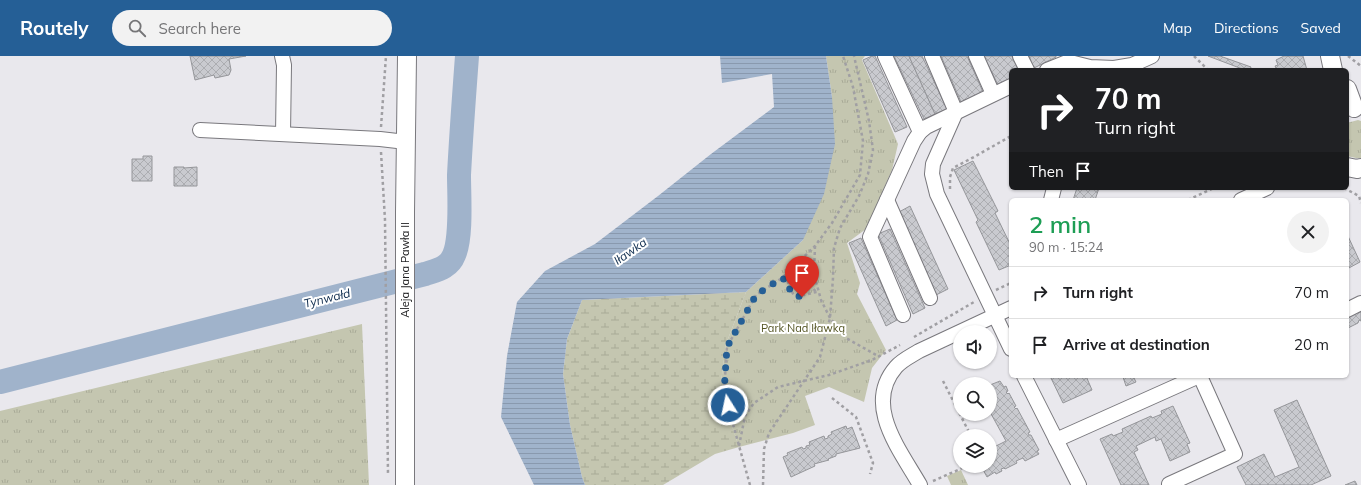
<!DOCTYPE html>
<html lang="en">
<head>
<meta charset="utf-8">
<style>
  body { margin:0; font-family:Mulish,sans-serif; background:#f2f2f2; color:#202124; height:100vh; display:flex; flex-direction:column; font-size:15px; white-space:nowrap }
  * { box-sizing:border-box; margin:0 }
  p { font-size:13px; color:#757577 }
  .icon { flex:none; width:22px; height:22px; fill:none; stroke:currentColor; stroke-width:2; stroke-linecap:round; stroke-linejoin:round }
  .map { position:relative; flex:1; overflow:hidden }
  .details { position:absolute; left:1009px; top:142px; width:340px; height:180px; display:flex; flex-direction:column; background:#fff; border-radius:6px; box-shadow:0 1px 3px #0004 }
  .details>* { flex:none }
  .top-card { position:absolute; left:1009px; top:12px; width:340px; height:122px; border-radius:6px; box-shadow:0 1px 3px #0004; background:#202124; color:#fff; overflow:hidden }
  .controls { position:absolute; left:953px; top:269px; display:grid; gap:8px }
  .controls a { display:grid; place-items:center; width:44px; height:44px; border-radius:50%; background:#fff; box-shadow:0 1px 3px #0004; font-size:20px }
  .pin { position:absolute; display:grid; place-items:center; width:34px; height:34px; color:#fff; margin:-41px -17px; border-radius:50% 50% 50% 0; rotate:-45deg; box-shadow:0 0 4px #0007 }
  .pin .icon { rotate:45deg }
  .me { position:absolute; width:44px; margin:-22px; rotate:350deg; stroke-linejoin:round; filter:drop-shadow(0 0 3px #0008) }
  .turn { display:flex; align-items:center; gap:14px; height:84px; padding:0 20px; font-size:18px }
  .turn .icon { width:52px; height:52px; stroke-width:2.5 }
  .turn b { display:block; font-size:28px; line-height:34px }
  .then { display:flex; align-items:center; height:38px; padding:0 20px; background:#0003; gap:8px; font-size:15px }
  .round { display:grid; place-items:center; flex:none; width:42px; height:42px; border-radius:21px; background:#f2f2f2 }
  .summary { display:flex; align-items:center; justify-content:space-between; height:68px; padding:0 20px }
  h1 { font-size:24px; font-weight:600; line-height:30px; color:#1e9e55 }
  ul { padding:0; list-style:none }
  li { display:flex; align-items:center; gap:12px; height:52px; padding:0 20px; border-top:1px solid #e0e0e0 }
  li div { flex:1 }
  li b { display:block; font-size:15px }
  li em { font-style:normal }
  header { display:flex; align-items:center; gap:24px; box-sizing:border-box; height:56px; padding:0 20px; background:#255f96; color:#fff }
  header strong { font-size:19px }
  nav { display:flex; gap:22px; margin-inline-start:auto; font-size:14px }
  .search { width:280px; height:36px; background:#f2f2f2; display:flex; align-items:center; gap:10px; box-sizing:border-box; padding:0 14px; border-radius:22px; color:#757577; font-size:15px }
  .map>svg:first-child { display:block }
  .grass { fill:url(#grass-tufts) }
  .wetland { fill:url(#wetland-marsh) }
  .water { fill:url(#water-rules) }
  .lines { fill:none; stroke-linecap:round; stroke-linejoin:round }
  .river { stroke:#a0b3cb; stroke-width:24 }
  .building { fill:url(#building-cross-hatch); stroke:#95969a }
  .minor-casing { stroke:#79787d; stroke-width:16 }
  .major-casing { stroke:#79787d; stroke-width:20 }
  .path { stroke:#a09fa3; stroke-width:2.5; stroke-dasharray:3 3; stroke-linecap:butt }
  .minor { stroke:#fff; stroke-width:14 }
  .major { stroke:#fff; stroke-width:18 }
  .route { stroke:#255f96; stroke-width:7; stroke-dasharray:0 12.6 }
  .labels { text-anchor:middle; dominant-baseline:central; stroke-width:4; stroke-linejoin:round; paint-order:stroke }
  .street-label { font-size:11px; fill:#1c1c1e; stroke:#fff }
  .park-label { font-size:11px; fill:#525321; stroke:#fff }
  .water-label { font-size:12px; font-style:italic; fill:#0c2a4c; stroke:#fff }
</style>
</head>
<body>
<header>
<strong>Routely</strong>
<div class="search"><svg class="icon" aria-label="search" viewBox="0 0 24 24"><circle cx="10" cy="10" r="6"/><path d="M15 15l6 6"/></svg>Search here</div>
<nav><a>Map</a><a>Directions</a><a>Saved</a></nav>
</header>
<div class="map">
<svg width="1361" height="429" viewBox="0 0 1361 429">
  <defs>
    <pattern id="grass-tufts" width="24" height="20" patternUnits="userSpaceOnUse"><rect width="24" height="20" fill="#c4c6b0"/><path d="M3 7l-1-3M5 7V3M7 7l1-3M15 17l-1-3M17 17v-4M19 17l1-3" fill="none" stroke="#a8aa97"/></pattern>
    <pattern id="wetland-marsh" width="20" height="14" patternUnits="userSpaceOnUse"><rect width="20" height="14" fill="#c4c6b0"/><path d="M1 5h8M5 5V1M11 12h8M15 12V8" fill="none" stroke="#a8aa97"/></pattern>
    <pattern id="water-rules" width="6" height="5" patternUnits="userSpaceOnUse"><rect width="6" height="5" fill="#a0b3cb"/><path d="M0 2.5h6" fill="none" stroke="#8999ae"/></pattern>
    <pattern id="building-cross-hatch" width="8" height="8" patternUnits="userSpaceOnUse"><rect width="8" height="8" fill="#c9cacf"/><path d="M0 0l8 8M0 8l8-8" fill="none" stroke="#acadb1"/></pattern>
  </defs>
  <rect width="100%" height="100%" fill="#e9e8ed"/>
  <g class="grass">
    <polygon points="826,0 865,0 862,4 898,88 892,114 866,173 847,187 860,227 857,238 886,294 872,312 864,346 829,331 805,340 815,369 793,377 739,391 720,334 726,288 746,236 803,184 832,41"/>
    <polygon points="1358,64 1361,65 1361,102 1356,102 1347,100 1347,67"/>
    <polygon points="362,268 369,429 0,429 0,355"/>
    <polygon points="961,414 968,429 951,429 947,420"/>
  </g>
  <polygon class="wetland" points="746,236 726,288 720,334 739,391 715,398 663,429 585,429 582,421 570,369 563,318 567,283 582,244"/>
  <polygon class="water" points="720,0 826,0 832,41 835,88 824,138 803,184 746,236 582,244 567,283 563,318 570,369 582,421 585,429 534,429 501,361 507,300 517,246 545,215 595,188 658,140 711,98 774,51 772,18 722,27"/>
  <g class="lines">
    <path class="river" d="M0 326 425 218C437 214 449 212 454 199 462 181 459 140 459 119 461 80 464 40 467 0"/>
  </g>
  <g class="building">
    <polygon points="190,0 246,0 229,3 231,14 229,19 215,22 214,19 195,24"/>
    <polygon points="872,0 875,0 907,71 895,76 863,4"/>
    <polygon points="894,0 909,0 935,58 924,63"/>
    <polygon points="909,0 922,0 947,53 935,58"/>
    <polygon points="941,0 967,0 983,36 961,46"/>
    <polygon points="984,0 1012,0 1018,14 1011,14 1011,23 998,29"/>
    <polygon points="1029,0 1056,0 1056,1 1034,12"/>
    <polygon points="1208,0 1220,0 1251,11 1250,14 1245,14"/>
    <polygon points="1284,0 1303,0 1307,14 1277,14 1275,10 1278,9 1276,4"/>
    <polygon points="143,100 152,100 152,125 132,125 132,103 143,103"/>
    <polygon points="973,105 998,155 995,157 1011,190 1011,209 999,214 976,166 978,164 954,114"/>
    <polygon points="174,111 184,111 184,112 197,111 197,130 174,130"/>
    <polygon points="1077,132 1099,132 1095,144 1073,144"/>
    <polygon points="910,150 948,233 936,239 899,156"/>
    <polygon points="890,173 925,252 913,258 878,178"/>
    <polygon points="1347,178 1360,206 1347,213"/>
    <polygon points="861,182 897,264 886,270 849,187"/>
    <polygon points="801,226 805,231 802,236 798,237 794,232 796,227"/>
    <polygon points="1361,255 1361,265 1359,264 1358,267 1348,272 1347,261"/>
    <polygon points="1050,320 1086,320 1092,334 1063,347"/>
    <polygon points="1124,320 1133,320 1136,326 1126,330 1123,321"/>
    <polygon points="1000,325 1004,331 1006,330 1008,335 1006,336 1008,338 1009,337 1016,350 1014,351 1016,353 1017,352 1030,376 1028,377 1029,379 1031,379 1039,394 1037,395 1039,398 1025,405 1023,402 1016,405 1017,407 1005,413 1004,412 1001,413 1002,415 996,418 995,416 987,421 981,410 990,410 990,393 1006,385 990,356 990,329"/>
    <polygon points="1297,344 1331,420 1311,429 1246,429 1237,411 1264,398 1275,421 1299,411 1274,354"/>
    <polygon points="1173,350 1190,387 1187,388 1190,396 1170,405 1161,383 1156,385 1155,381 1136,390 1138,394 1134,396 1149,429 1121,429 1100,383 1112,378 1113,380 1123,376 1122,373 1151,360 1152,362 1162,358 1161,355"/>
    <polygon points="846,370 847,373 852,371 860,392 836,398 836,400 828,403 829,404 814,408 815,410 791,421 783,401 788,399 787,397 802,391 803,393 806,392 806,390 810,389 809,386 824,380 825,383 828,382 828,380 832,378 831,376"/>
    <polygon points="1355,425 1357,429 1345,429"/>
  </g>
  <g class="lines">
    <g class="minor-casing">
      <g id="minor">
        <polyline points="282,0 284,9 283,78"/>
        <polyline points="885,0 920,76"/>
        <polyline points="932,0 956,56 933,108 932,118 937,138 1011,293"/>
        <polyline points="976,0 993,38"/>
        <polyline points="1020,0 1027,14"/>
        <polyline points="1047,14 1067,6 1074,7 1090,11 1114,12 1132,9 1152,0"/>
        <polyline points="200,74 380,83 406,86"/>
        <polyline points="887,144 930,242"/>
        <polyline points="1051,144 1054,132"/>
        <polyline points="1241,144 1267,132"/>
        <polyline points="1347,254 1361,247"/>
        <polyline points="903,259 870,181 914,85 920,76 926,71 1011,30"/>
        <polyline points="1024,320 1079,429"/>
        <polyline points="1056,384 1199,320"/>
        <polyline points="1169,428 1235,398 1200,320"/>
        <path d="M920 429C900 394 863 349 896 311 902 304 911 300 919 295L1011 252"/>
      </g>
    </g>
    <g class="major-casing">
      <g id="major">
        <polyline points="1330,0 1333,14"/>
        <polyline points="1347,33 1354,52"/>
        <polyline points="1347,111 1357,113 1361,112"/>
        <polyline points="405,429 405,156 407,0"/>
      </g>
    </g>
    <g class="path">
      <polyline points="1194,0 1208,14"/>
      <polyline points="1348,0 1361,10"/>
      <polyline points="381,71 386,0"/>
      <polyline points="381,96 385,164 388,419"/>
      <polyline points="1344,132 1359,140 1361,147"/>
      <polyline points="950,133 950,121 953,112 974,101 1011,80"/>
      <polyline points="1188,144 1214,132"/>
      <polyline points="815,190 814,218 821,244 830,262 846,282 878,300"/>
      <path d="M782 222 788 226 789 232 794 239C806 241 810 236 819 236"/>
      <polyline points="788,226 803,223 810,228 816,236"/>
      <polyline points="996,234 1011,227"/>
      <polyline points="914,281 974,246"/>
      <polyline points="943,325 971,380"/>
      <polyline points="832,342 856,361 873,407 870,418"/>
      <polyline points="739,390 745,360 754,347 778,331 829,319 872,304 900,289"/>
      <polyline points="933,425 967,410"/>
      <polyline points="750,429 724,336 727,291 756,239 782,222 815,190 832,167 860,119 863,85 853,31 843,0"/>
      <polyline points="763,429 764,393 769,377 820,301 830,262 833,222 834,192 840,172 859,140 868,118 873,94 869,65 854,0"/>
    </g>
    <use href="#minor" class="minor"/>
    <use href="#major" class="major"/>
  </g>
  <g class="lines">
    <polyline class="route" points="728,349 724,336 727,291 756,239 782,222 788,226 789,232 794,239 802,241"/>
  </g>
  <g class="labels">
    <g class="street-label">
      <text transform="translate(405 214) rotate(-90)">Aleja Jana Pawła II</text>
    </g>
    <g class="park-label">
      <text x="803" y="272">Park Nad Iławką</text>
    </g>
    <g class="water-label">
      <text transform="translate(630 195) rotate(-35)">Iławka</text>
      <text transform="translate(327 242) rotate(-14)">Tynwałd</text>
    </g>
  </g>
</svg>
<div class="controls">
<a><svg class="icon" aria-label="sound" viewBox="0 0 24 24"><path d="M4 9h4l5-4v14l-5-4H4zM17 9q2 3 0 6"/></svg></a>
<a><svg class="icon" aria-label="search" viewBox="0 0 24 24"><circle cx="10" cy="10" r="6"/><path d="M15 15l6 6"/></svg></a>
<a><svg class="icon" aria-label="layers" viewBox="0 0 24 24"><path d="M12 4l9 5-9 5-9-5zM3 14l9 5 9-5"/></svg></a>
</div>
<div class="pin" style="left:802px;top:241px;background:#d93025"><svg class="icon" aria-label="arrive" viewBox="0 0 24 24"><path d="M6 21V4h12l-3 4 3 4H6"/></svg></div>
<svg class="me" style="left:728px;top:349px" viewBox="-20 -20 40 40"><circle r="17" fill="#255f96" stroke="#fff" stroke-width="3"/><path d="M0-11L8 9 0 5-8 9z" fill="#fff"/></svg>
<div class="top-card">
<div class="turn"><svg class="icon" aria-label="right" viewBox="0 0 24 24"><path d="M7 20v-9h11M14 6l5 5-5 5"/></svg><div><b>70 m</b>Turn right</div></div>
<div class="then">Then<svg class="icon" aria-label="arrive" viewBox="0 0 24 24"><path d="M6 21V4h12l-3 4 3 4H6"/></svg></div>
</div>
<section class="details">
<div class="summary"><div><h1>2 min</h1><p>90 m · 15:24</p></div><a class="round"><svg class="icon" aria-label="close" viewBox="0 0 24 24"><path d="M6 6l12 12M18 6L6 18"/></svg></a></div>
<ul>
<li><svg class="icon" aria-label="right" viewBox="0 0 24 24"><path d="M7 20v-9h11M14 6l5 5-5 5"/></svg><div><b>Turn right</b></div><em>70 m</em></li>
<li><svg class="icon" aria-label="arrive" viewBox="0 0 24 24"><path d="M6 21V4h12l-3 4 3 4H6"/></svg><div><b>Arrive at destination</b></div><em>20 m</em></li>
</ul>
</section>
</div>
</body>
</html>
